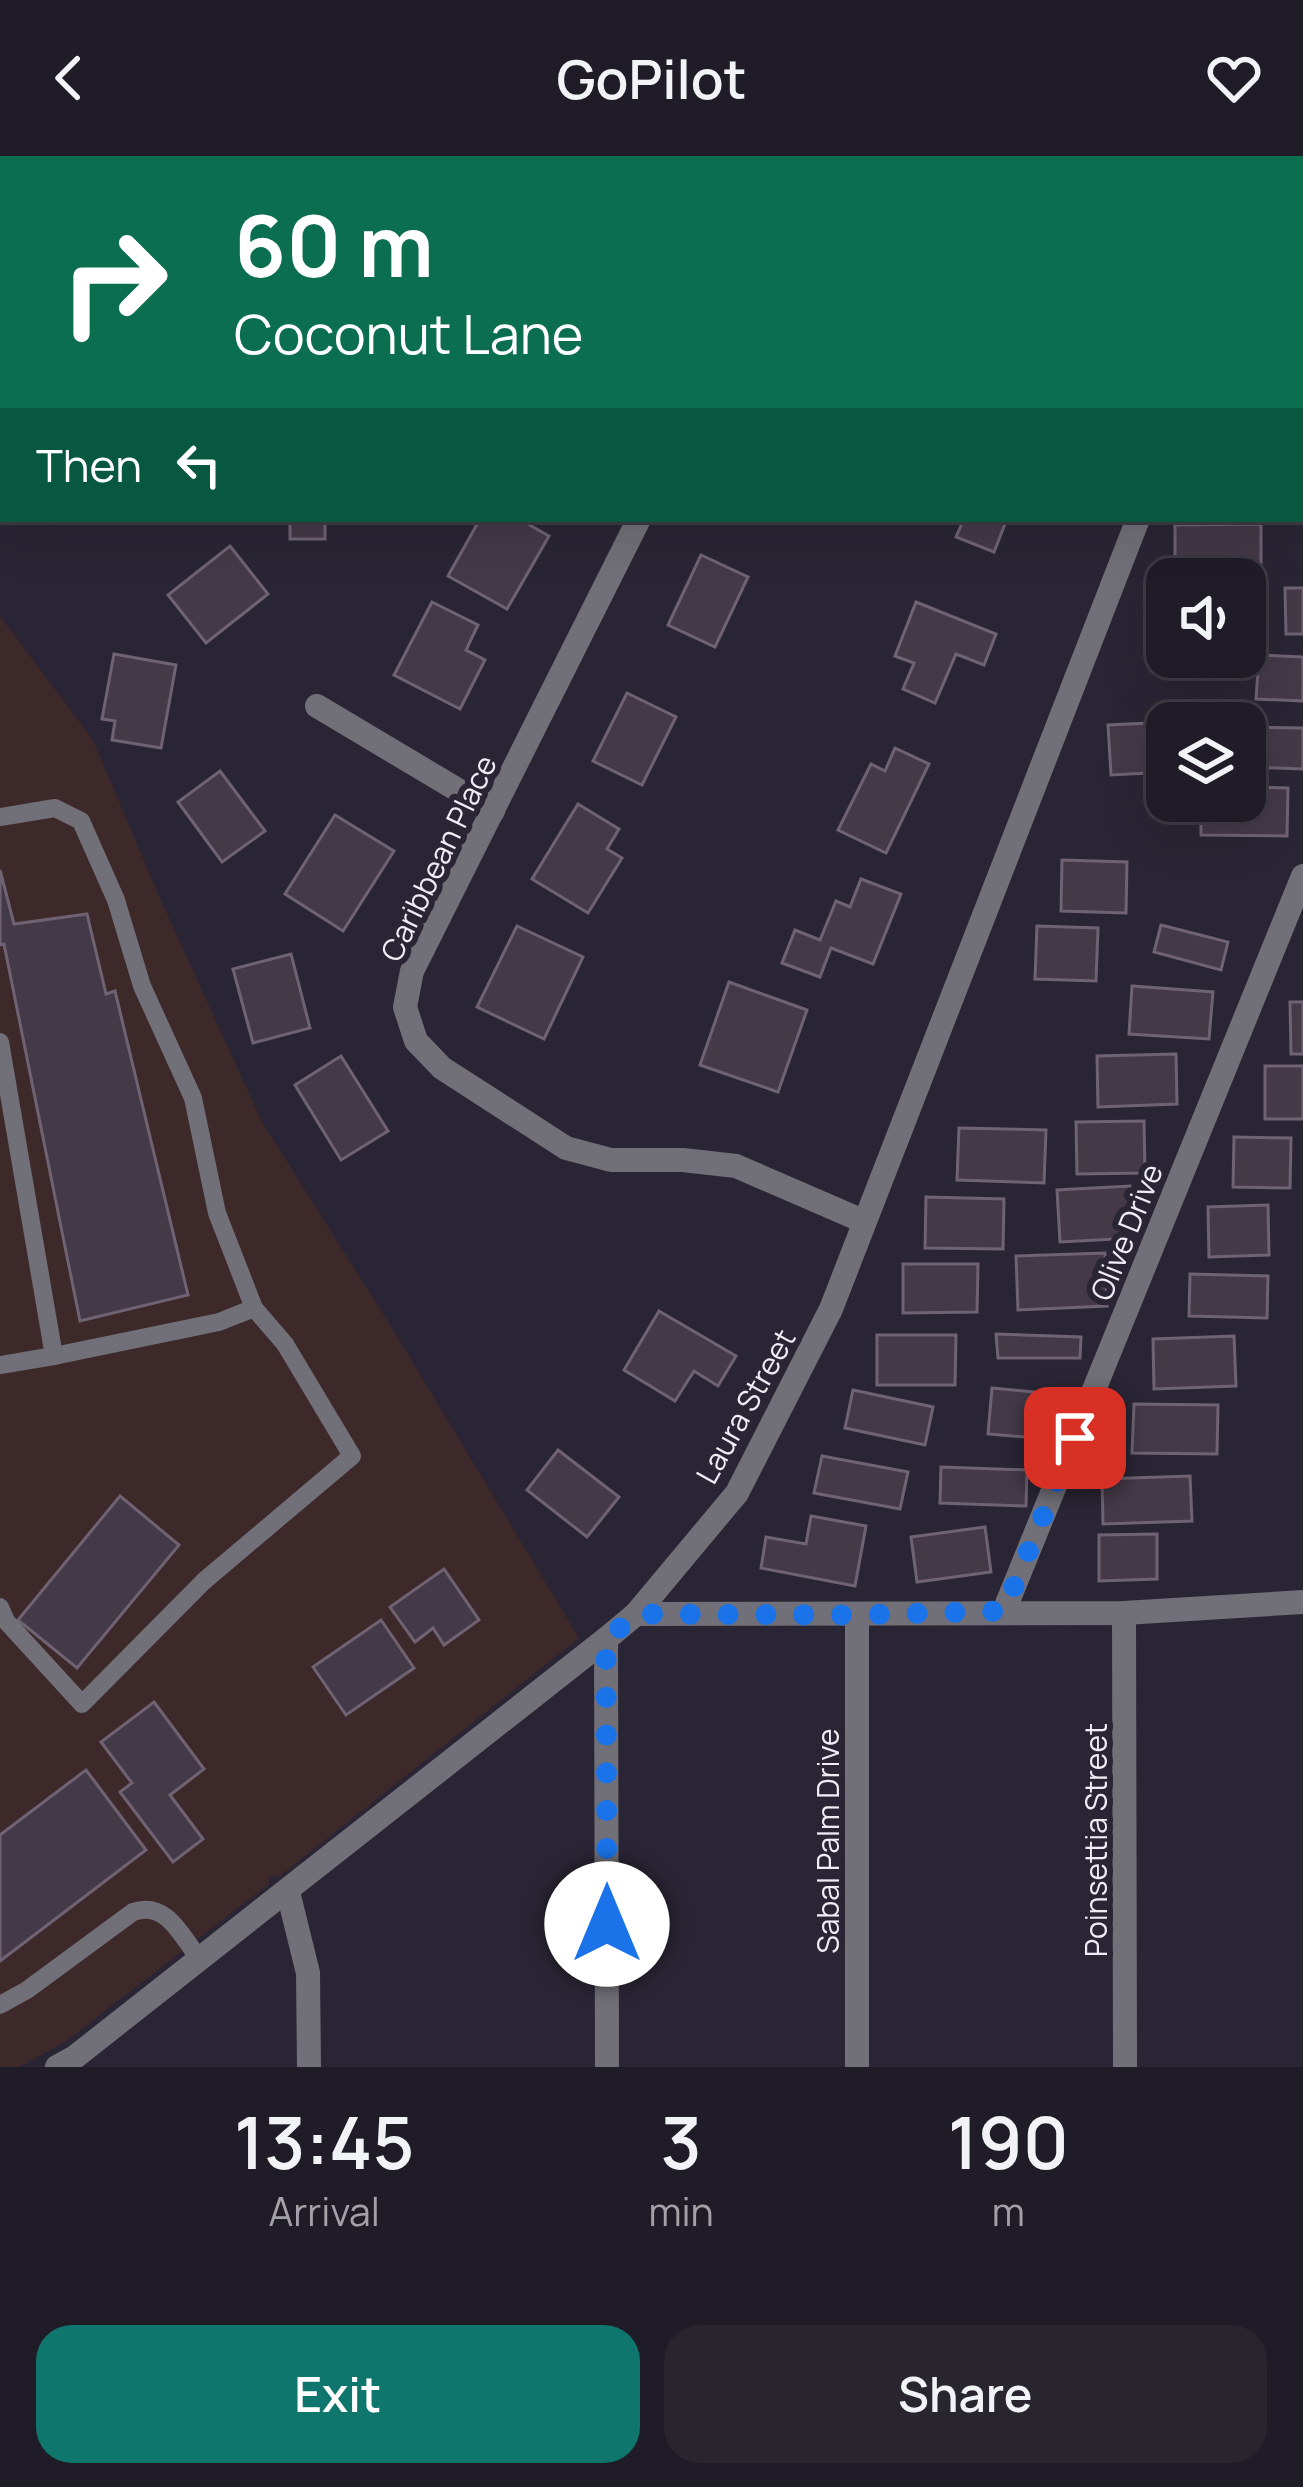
<!DOCTYPE html>
<html lang="en">
<head>
<meta charset="utf-8">
<style>
  body { margin:0; font-family:Manrope,sans-serif; background:#28252f; color:#f1f3f6; height:100vh; display:flex; flex-direction:column; font-size:45px; white-space:nowrap }
  * { box-sizing:border-box; margin:0 }
  p { font-size:39px; color:#a2a1a7 }
  .icon { flex:none; width:66px; height:66px; fill:none; stroke:currentColor; stroke-width:2; stroke-linecap:round; stroke-linejoin:round }
  .map { position:relative; height:1911px; overflow:hidden }
  .sheet { display:flex; flex-direction:column; background:#201c27; flex:1 }
  .sheet>* { flex:none }
  .hud { position:absolute; left:0px; top:0px; width:1305px; height:366px; box-shadow:0 12px 48px #0002,0 0 0 3px #3d3a44; background:#0b6e4f; color:#fff; overflow:hidden }
  .controls { position:absolute; left:1146px; top:402px; display:grid; gap:24px }
  .controls a { display:grid; place-items:center; width:120px; height:120px; border-radius:24px; background:#201c27; box-shadow:0 12px 48px #0002,0 0 0 3px #3d3a44; font-size:60px }
  .pin { position:absolute; display:grid; place-items:center; width:102px; height:102px; color:#fff; margin:-51px; border-radius:24px; box-shadow:0 6px 18px #0006 }
  .me { position:absolute; width:132px; margin:-66px; rotate:0deg; stroke-linejoin:round; filter:drop-shadow(0 0 9px #0008) }
  .turn { display:flex; align-items:center; gap:42px; height:252px; padding:0 36px; font-size:54px }
  .turn .icon { width:156px; height:156px; stroke-width:2.5 }
  .turn b { display:block; font-size:84px; line-height:102px }
  .then { display:flex; align-items:center; height:114px; padding:0 36px; background:#0003; gap:24px; font-size:45px }
  .eta { display:flex; justify-content:space-evenly; align-items:center; height:204px; text-align:center }
  .eta b { font-size:72px; font-weight:600; line-height:84px }
  .action { display:flex; gap:24px; margin-top:auto; padding:24px 36px }
  .action a { flex:1; height:138px; border-radius:36px; background:#0f766e; color:#fff; font-size:48px; font-weight:600; line-height:138px; text-align:center }
  .action a+a { background:#28252f; color:#f1f3f6 }
  header { display:flex; justify-content:space-between; align-items:center; height:156px; padding:0 36px; background:#201c27; font-size:54px; font-weight:600 }
  .map>svg:first-child { display:block }
  .commercial { fill:#3d292a }
  .building { fill:#443947; stroke:#6f6373; stroke-width:3 }
  .lines { fill:none; stroke-linecap:round; stroke-linejoin:round }
  .service { stroke:#716f77; stroke-width:18 }
  .minor { stroke:#716f77; stroke-width:24 }
  .route { stroke:#1a73e8; stroke-width:21; stroke-dasharray:0 37.8 }
  .labels { text-anchor:middle; dominant-baseline:central; stroke-width:12; stroke-linejoin:round; paint-order:stroke }
  .street-label { font-size:30px; fill:#efecf6; stroke:#2a2534 }
</style>
</head>
<body>
<header><svg class="icon" aria-label="back" viewBox="0 0 24 24"><path d="M15 5l-7 7 7 7"/></svg>GoPilot<svg class="icon" aria-label="heart" viewBox="0 0 24 24"><path d="M12 20l-8-8c-3-5 5-10 8-4 3-6 11-1 8 4z"/></svg></header>
<div class="map">
<svg width="1303" height="1911" viewBox="0 0 1303 1911">
  <rect width="100%" height="100%" fill="#2a2534"/>
  <polygon class="commercial" points="0,460 93,584 159,740 262,966 397,1180 579,1482 280,1720 268,1722 269,1728 65,1886 19,1911 0,1911"/>
  <g class="building">
    <rect x="290" y="363" width="35" height="20"/>
    <polygon points="480,363 519,363 549,380 507,453 448,420"/>
    <polygon points="964,363 1007,363 994,396 956,381"/>
    <polygon points="1261,368 1261,419 1175,420 1175,369"/>
    <polygon points="230,390 268,438 206,487 168,439"/>
    <polygon points="701,399 748,421 715,491 668,469"/>
    <polygon points="1285,432 1303,432 1303,478 1286,478"/>
    <polygon points="432,446 478,469 466,494 485,504 460,553 394,519"/>
    <polygon points="916,446 996,478 984,509 956,498 935,547 903,533 914,507 895,500"/>
    <polygon points="114,498 176,509 161,592 112,584 115,565 102,563"/>
    <polygon points="1259,499 1303,501 1303,545 1256,543"/>
    <polygon points="627,537 676,561 642,629 593,605"/>
    <polygon points="1171,566 1167,567 1167,616 1111,619 1108,569"/>
    <polygon points="1245,571 1303,572 1303,613 1245,611"/>
    <polygon points="895,592 929,608 886,697 838,674 871,608 885,615"/>
    <polygon points="220,615 265,675 222,706 178,646"/>
    <polygon points="1245,631 1288,632 1287,680 1201,679 1201,647 1245,645"/>
    <polygon points="578,648 619,673 607,693 622,702 588,757 532,723"/>
    <polygon points="335,659 394,695 343,775 285,738"/>
    <polygon points="1062,704 1127,706 1126,757 1061,755"/>
    <polygon points="0,714 14,768 87,758 106,838 115,835 188,1139 80,1165 4,788 0,789"/>
    <polygon points="861,723 901,738 873,808 831,792 820,821 782,807 795,774 820,784 836,745 850,751"/>
    <polygon points="1161,769 1228,786 1221,814 1154,796"/>
    <polygon points="517,770 583,801 544,883 477,851"/>
    <polygon points="1037,770 1098,772 1096,825 1035,823"/>
    <polygon points="291,798 310,872 253,887 233,813"/>
    <polygon points="729,826 807,854 778,936 700,909"/>
    <polygon points="1132,830 1213,836 1209,883 1129,878"/>
    <polygon points="1290,846 1303,846 1303,898 1291,898"/>
    <polygon points="1176,898 1177,948 1098,951 1097,900"/>
    <polygon points="341,900 388,975 341,1004 295,929"/>
    <rect x="1265" y="910" width="38" height="53"/>
    <polygon points="1144,965 1145,1017 1077,1018 1076,966"/>
    <polygon points="959,972 1046,974 1044,1027 957,1024"/>
    <polygon points="1234,981 1291,982 1290,1032 1233,1031"/>
    <polygon points="1130,1030 1133,1082 1060,1086 1057,1034"/>
    <polygon points="926,1041 1004,1043 1003,1093 925,1092"/>
    <polygon points="1268,1049 1269,1099 1209,1101 1208,1051"/>
    <polygon points="1105,1097 1107,1150 1018,1154 1016,1100"/>
    <polygon points="903,1108 978,1108 977,1156 903,1157"/>
    <polygon points="1190,1118 1268,1120 1267,1162 1189,1160"/>
    <polygon points="659,1155 736,1200 718,1230 694,1215 675,1245 624,1214"/>
    <polygon points="996,1178 1081,1181 1080,1202 998,1202"/>
    <polygon points="877,1179 956,1179 955,1229 877,1229"/>
    <polygon points="1234,1180 1236,1230 1154,1233 1153,1183"/>
    <polygon points="992,1232 1054,1238 1050,1283 988,1278"/>
    <polygon points="853,1234 933,1251 925,1289 845,1272"/>
    <polygon points="1134,1248 1218,1249 1217,1298 1132,1297"/>
    <polygon points="558,1294 619,1341 587,1381 527,1334"/>
    <polygon points="822,1300 908,1316 900,1353 814,1337"/>
    <polygon points="941,1311 1027,1314 1026,1350 940,1347"/>
    <polygon points="1190,1320 1192,1365 1103,1368 1102,1323"/>
    <polygon points="120,1340 179,1389 77,1512 18,1464"/>
    <polygon points="811,1360 866,1370 855,1430 761,1412 766,1381 806,1388"/>
    <polygon points="985,1371 991,1416 917,1426 911,1381"/>
    <polygon points="1157,1378 1157,1423 1099,1425 1099,1379"/>
    <polygon points="444,1413 479,1464 444,1489 433,1472 415,1486 390,1451"/>
    <polygon points="381,1464 414,1512 346,1559 313,1511"/>
    <polygon points="154,1546 204,1613 170,1639 203,1683 173,1706 120,1636 132,1627 101,1586"/>
    <polygon points="86,1614 146,1694 0,1805 0,1679"/>
  </g>
  <g class="lines">
    <g class="service">
      <polyline points="0,661 55,652 81,665 116,744 142,830 193,942 217,1057 254,1152"/>
      <polyline points="0,886 54,1200 219,1166 254,1152 285,1188 352,1300 204,1425 82,1548 6,1465 0,1451"/>
      <polyline points="0,1209 54,1200"/>
      <path d="M0 1849 27 1834 133 1756C167 1744 182 1781 200 1804"/>
    </g>
    <g class="minor">
      <polyline points="1282,0 1285,3"/>
      <polyline points="205,3 209,0"/>
      <polyline points="1302,21 1303,22"/>
      <polyline points="0,171 3,168"/>
      <polyline points="1302,188 1303,187"/>
      <polyline points="639,363 412,815 405,851 416,885 442,912 566,992 611,1004 683,1004 736,1010 863,1065"/>
      <polyline points="317,550 493,655"/>
      <polyline points="1004,1455 1303,720"/>
      <polyline points="1124,1457 1125,1911"/>
      <polyline points="636,1458 1124,1457 1303,1446"/>
      <polyline points="857,1459 857,1911"/>
      <polyline points="606,1483 607,1911"/>
      <polyline points="288,1736 308,1817 309,1911"/>
      <polyline points="57,1911 75,1901 606,1483 636,1458 737,1337 831,1153 1138,363"/>
    </g>
  </g>
  <g class="lines">
    <polyline class="route" points="607,1768 606,1484 636,1458 856,1459 1004,1455 1075,1282"/>
  </g>
  <g class="labels">
    <g class="street-label">
      <text transform="translate(438 702) rotate(-64)">Caribbean Place</text>
      <text transform="translate(1126 1076) rotate(-68)">Olive Drive</text>
      <text transform="translate(745 1250) rotate(-61)">Laura Street</text>
      <text transform="translate(1095 1684) rotate(-90)">Poinsettia Street</text>
      <text transform="translate(827 1685) rotate(-90)">Sabal Palm Drive</text>
    </g>
  </g>
</svg>
<div class="controls">
<a><svg class="icon" aria-label="sound" viewBox="0 0 24 24"><path d="M4 9h4l5-4v14l-5-4H4zM17 9q2 3 0 6"/></svg></a>
<a><svg class="icon" aria-label="layers" viewBox="0 0 24 24"><path d="M12 4l9 5-9 5-9-5zM3 14l9 5 9-5"/></svg></a>
</div>
<div class="pin" style="left:1075px;top:1282px;background:#d93025"><svg class="icon" aria-label="arrive" viewBox="0 0 24 24"><path d="M6 21V4h12l-3 4 3 4H6"/></svg></div>
<svg class="me" style="left:607px;top:1768px" viewBox="-20 -20 40 40"><circle r="19" fill="#fff"/><path d="M0-13L10 11 0 6-10 11z" fill="#1a73e8"/></svg>
<div class="hud">
<div class="turn"><svg class="icon" aria-label="right" viewBox="0 0 24 24"><path d="M7 20v-9h11M14 6l5 5-5 5"/></svg><div><b>60 m</b>Coconut Lane</div></div>
<div class="then">Then<svg class="icon" aria-label="left" viewBox="0 0 24 24"><path d="M17 20v-9H6M10 6l-5 5 5 5"/></svg></div>
</div>
</div>
<section class="sheet">
<div class="eta">
<div><b>13:45</b><p>Arrival</p></div>
<div><b>3</b><p>min</p></div>
<div><b>190</b><p>m</p></div>
</div>
<div class="action"><a>Exit</a><a>Share</a></div>
</section>
</body>
</html>
